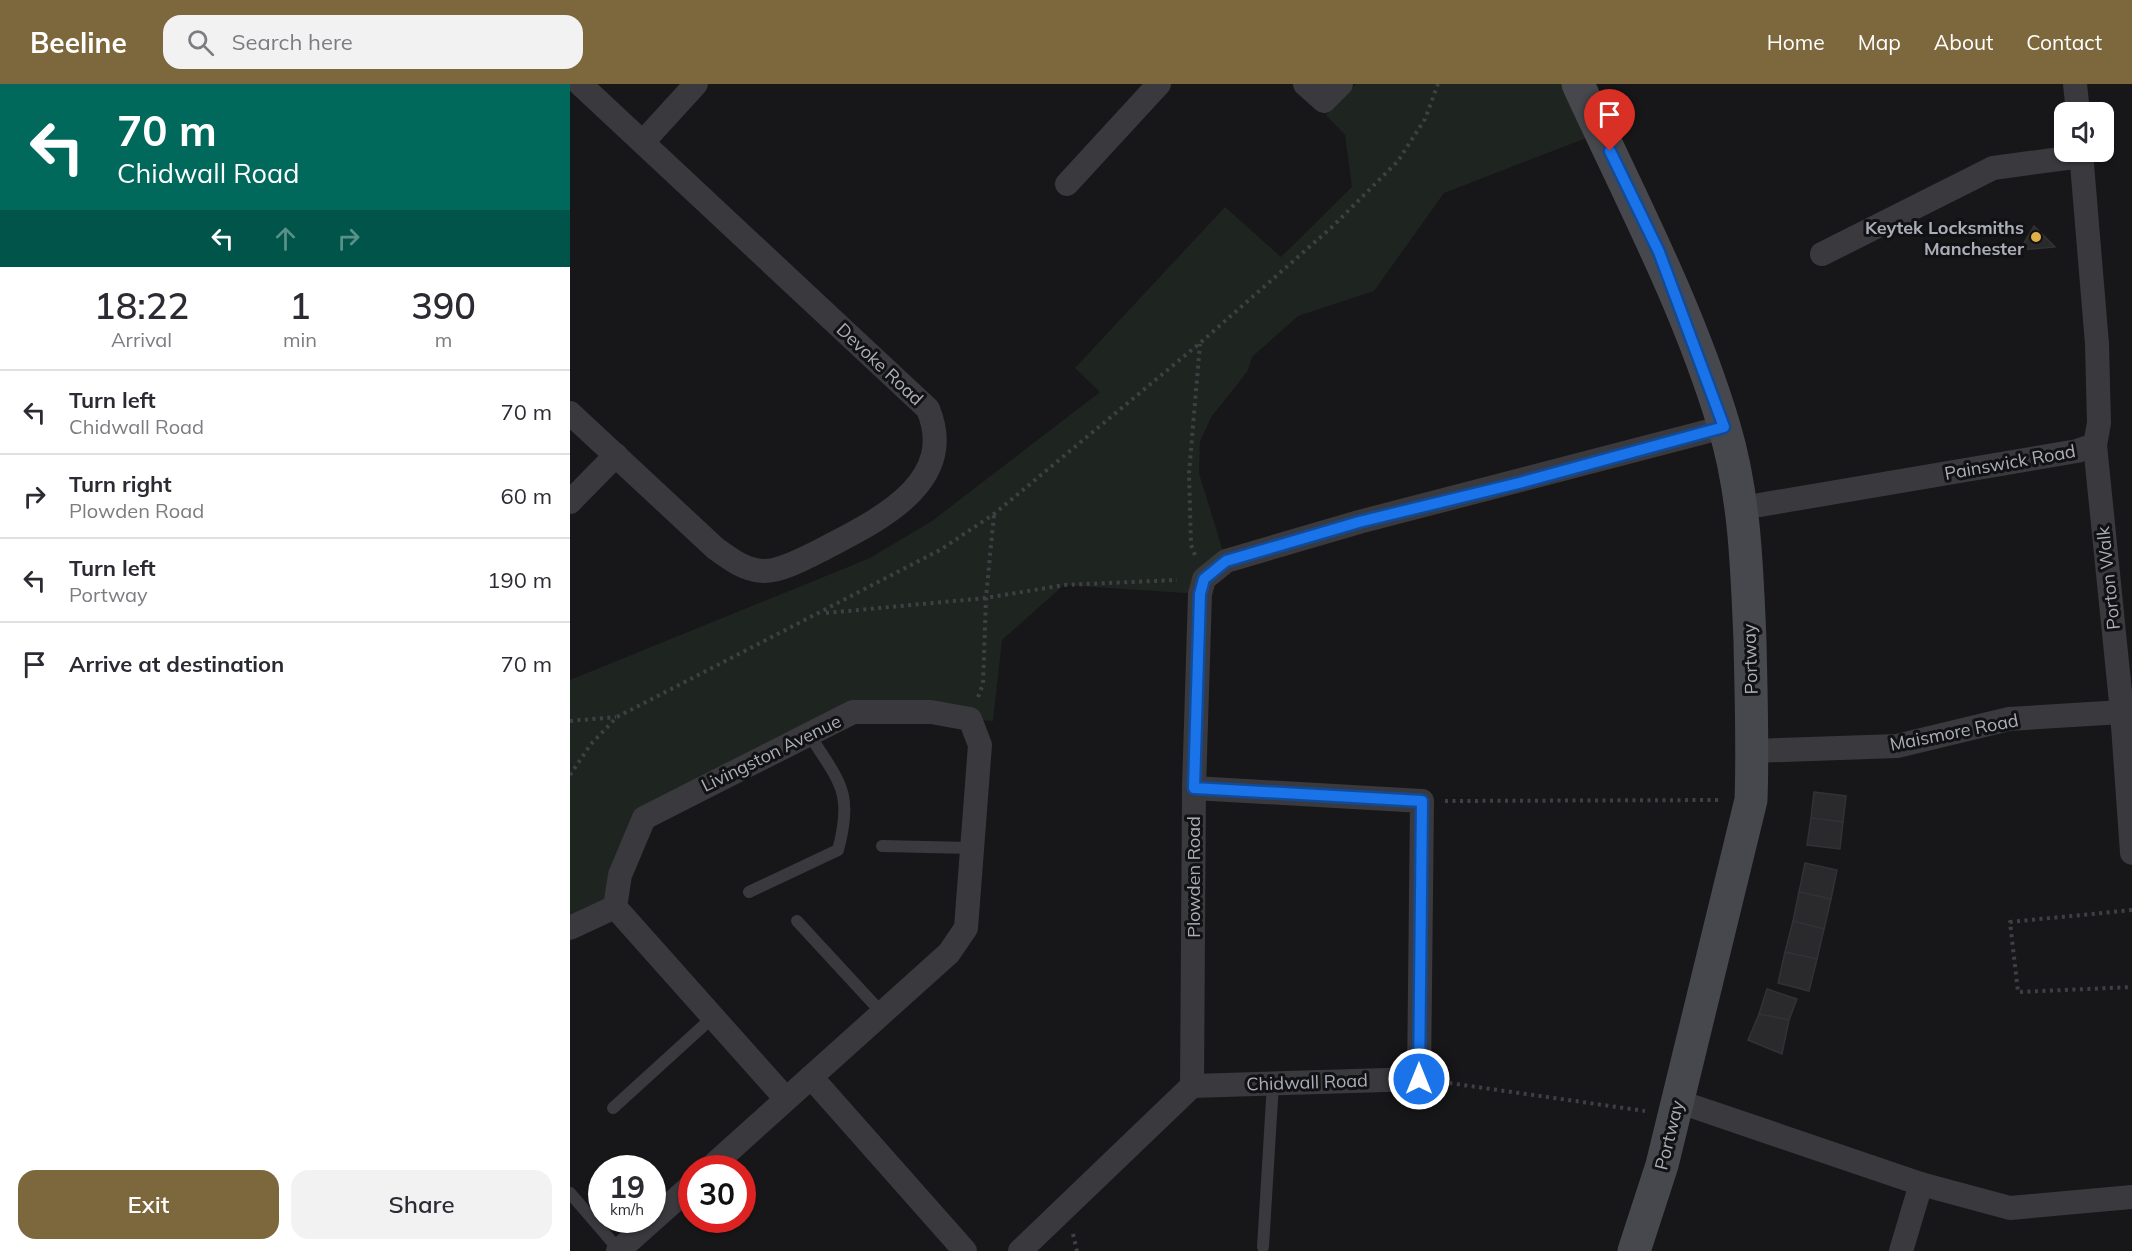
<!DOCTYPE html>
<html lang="en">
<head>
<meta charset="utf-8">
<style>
  body { margin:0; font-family:Mulish,sans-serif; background:#f2f2f3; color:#2b2b33; height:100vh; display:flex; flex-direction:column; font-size:22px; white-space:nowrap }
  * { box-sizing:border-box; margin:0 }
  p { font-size:20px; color:#7c7c81 }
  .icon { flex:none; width:33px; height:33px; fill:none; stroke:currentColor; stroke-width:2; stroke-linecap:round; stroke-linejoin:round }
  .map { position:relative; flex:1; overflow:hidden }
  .side { display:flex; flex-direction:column; background:#fff; width:570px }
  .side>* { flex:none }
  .banner { background:#00695c; color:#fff; overflow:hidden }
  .controls { position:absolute; left:1484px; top:18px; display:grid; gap:12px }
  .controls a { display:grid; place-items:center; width:60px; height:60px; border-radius:12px; background:#fff; box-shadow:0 2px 4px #0004; font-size:30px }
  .speed { position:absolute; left:18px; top:1071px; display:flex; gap:12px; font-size:30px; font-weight:700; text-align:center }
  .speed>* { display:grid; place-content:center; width:78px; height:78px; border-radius:50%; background:#fff; box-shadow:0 2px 4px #0004; line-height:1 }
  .speed small { font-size:15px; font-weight:400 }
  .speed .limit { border:9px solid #d22; background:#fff; color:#111 }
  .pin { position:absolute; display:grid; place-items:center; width:51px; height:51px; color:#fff; margin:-62px -26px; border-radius:50% 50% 50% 0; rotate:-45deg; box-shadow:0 0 6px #0007 }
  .pin .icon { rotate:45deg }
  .me { position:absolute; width:66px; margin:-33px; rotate:0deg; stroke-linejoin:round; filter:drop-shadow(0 0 4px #0008) }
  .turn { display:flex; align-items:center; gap:21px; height:126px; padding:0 18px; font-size:27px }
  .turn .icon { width:78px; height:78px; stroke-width:2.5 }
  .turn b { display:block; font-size:42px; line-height:51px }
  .lanes { display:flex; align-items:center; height:57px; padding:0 18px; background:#0003; justify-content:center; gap:30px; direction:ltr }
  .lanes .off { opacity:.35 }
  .eta { display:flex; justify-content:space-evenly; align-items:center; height:102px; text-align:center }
  .eta b { font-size:36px; font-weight:600; line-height:42px }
  .primary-button { display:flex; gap:12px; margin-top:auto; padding:12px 18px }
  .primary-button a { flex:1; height:69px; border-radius:18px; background:#7d673c; color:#fff; font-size:24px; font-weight:600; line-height:69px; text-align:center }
  .primary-button a+a { background:#f2f2f3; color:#2b2b33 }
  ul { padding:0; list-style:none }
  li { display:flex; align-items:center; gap:18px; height:84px; padding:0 18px; border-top:2px solid #e1e1e2 }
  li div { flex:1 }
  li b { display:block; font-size:22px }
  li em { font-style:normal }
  header { display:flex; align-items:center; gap:36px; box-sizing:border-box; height:84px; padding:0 30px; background:#7d673c; color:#fff }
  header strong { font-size:28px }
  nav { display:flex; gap:33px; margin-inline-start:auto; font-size:21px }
  .search { width:420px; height:54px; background:#f2f2f3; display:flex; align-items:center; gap:15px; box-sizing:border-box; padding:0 21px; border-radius:18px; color:#7c7c81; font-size:22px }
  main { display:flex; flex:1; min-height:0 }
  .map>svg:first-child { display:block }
  .green { fill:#1e241f }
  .building { fill:#2a2a2d; stroke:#323135; stroke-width:1.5 }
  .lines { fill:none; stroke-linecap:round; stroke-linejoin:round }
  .path { stroke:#3f4045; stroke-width:4; stroke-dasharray:3 4.5; stroke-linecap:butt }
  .lane { stroke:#39393e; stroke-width:12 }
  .street { stroke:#39393e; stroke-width:24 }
  .secondary { stroke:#47484d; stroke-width:33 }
  .route-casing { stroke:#114b97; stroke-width:15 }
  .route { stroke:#1a73e8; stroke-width:10 }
  .poi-dot { fill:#e2b146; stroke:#121214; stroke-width:2 }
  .labels { text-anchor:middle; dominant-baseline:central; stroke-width:6; stroke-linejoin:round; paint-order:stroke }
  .poi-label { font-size:18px; font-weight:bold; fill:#abaeb8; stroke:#121214; text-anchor:end }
  .street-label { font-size:18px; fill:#abaeb8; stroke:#121214 }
</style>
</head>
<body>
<header>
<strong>Beeline</strong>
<div class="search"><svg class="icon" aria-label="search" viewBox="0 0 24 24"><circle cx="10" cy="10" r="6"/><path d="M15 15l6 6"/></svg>Search here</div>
<nav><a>Home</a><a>Map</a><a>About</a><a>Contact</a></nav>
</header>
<main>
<section class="side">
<div class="banner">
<div class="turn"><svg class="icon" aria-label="left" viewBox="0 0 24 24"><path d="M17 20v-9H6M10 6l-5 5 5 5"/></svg><div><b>70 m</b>Chidwall Road</div></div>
<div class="lanes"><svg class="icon" aria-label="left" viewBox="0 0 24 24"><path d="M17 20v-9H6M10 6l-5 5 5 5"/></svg><svg class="icon off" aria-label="ahead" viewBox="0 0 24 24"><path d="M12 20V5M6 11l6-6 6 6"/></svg><svg class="icon off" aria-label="right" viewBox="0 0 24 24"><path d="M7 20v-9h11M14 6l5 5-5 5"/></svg></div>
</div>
<div class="eta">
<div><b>18:22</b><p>Arrival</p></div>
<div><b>1</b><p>min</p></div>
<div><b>390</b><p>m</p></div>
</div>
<ul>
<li><svg class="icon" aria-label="left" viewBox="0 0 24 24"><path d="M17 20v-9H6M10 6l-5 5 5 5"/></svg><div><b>Turn left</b><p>Chidwall Road</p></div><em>70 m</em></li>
<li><svg class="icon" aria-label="right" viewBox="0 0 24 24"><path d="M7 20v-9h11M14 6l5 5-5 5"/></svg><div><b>Turn right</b><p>Plowden Road</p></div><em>60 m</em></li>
<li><svg class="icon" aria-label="left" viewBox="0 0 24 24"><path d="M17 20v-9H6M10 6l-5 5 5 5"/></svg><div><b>Turn left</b><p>Portway</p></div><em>190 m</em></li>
<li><svg class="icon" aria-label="arrive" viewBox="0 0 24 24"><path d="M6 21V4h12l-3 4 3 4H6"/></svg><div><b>Arrive at destination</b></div><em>70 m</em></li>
</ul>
<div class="primary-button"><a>Exit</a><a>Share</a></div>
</section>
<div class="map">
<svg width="1562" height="1167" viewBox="0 0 1562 1167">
  <rect width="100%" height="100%" fill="#171719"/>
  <polygon class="green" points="786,0 995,0 1019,53 874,109 804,207 728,232 682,273 677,288 642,332 630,357 629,389 656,477 630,510 494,501 432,556 423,637 283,628 74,734 45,823 0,843 0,596 300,474 362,437 530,308 505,284 655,123 711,173 782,103 775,51 756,31"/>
  <g class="building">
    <polygon points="1464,142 1485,163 1450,166"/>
    <polygon points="1244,708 1276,712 1273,738 1241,734"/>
    <polygon points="1241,734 1273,738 1270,765 1237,761"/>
    <polygon points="1235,779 1267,786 1261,815 1229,808"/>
    <polygon points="1229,808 1261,815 1254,845 1223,837"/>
    <polygon points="1223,837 1254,845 1247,875 1215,868"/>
    <polygon points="1215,868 1247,875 1239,907 1208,899"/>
    <polygon points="1197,905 1227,915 1219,936 1189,930"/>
    <polygon points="1189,930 1219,936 1212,970 1178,956"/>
  </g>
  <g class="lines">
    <g class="path">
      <polyline points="625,471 621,461 619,389 630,260"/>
      <polyline points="256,529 416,514 494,501 607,496"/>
      <polyline points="408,613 413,600 416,514 424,430"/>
      <polyline points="0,637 46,633"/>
      <polyline points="0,691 21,660 47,633 370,466 424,430 630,259 762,143 828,77 855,35 868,0"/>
      <polyline points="875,717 1150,716"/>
      <polyline points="1562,826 1440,838 1448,908 1562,903"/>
      <polyline points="872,998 1075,1027"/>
      <polyline points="503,1150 507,1167"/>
    </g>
    <g class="lane">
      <polyline points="312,762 402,764"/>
      <path d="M179 808 268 766C284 707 269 698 239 650"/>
      <polyline points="227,837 312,929"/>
      <polyline points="43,1024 143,933"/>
      <polyline points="0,1109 49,1166"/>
      <polyline points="693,1163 703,999"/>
    </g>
    <g class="street">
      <polyline points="735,0 754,17 771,0"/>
      <polyline points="1505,0 1508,28"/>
      <polyline points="73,58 126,0"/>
      <polyline points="497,100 589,0"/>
      <polyline points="1252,170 1423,84 1512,72"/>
      <path d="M0 329 145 464C160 475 174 486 193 487 211 488 241 471 257 463 310 435 388 398 358 325L10 0"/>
      <polyline points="1525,361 1552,628"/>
      <polyline points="0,418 46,371"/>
      <polyline points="1172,424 1507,367 1525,361 1529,339 1527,260 1511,68"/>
      <polyline points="1183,667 1327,662 1439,635 1552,628 1562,769"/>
      <polyline points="0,844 45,823"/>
      <polyline points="241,993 395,1167"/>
      <polyline points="622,1002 849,995 852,717 624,704"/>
      <polyline points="1107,1017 1351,1100 1440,1124 1562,1113"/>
      <polyline points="140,1084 379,869 396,844 410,661 400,635 361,628 283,628 74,734 50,791 45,823 216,1015"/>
      <polyline points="48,1167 122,1101"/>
      <polyline points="450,1167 622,1002 624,704 630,510 634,495 656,477 789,438 1154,343"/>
      <polyline points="1331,1167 1351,1100"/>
    </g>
    <path class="secondary" d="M1008 0C1060 113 1118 222 1154 342 1175 412 1177 485 1180 557 1181 610 1183 663 1181 716L1092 1081 1064 1167"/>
  </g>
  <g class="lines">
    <g class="route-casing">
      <polyline id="route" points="849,995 852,717 624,704 630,510 634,495 656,477 789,438 949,399 1154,343 1089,168 1040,67"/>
    </g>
    <use href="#route" class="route"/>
  </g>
  <circle class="poi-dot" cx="1466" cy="153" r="6"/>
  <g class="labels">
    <g class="poi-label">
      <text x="1454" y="143">Keytek Locksmiths<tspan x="1454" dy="21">Manchester</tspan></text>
    </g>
    <g class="street-label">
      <text transform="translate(310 280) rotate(43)">Devoke Road</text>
      <text transform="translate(1440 378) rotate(-10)">Painswick Road</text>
      <text transform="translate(1538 494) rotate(-96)">Porton Walk</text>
      <text transform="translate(1180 575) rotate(-92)">Portway</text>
      <text transform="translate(1384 648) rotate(-11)">Maismore Road</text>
      <text transform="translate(201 669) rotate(-26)">Livingston Avenue</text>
      <text transform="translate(623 793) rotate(-90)">Plowden Road</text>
      <text transform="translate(737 998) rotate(-2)">Chidwall Road</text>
      <text transform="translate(1099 1051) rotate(-76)">Portway</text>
    </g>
  </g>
</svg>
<div class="controls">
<a><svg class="icon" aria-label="sound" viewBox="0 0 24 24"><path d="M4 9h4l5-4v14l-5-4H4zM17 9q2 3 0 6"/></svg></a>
</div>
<div class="speed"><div>19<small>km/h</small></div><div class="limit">30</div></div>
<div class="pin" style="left:1040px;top:67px;background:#d93025"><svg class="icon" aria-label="arrive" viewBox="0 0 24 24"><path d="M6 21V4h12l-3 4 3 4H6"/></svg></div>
<svg class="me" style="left:849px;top:995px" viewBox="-20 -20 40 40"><circle r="17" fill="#1a73e8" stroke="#fff" stroke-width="3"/><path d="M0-11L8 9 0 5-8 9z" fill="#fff"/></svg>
</div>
</main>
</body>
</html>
